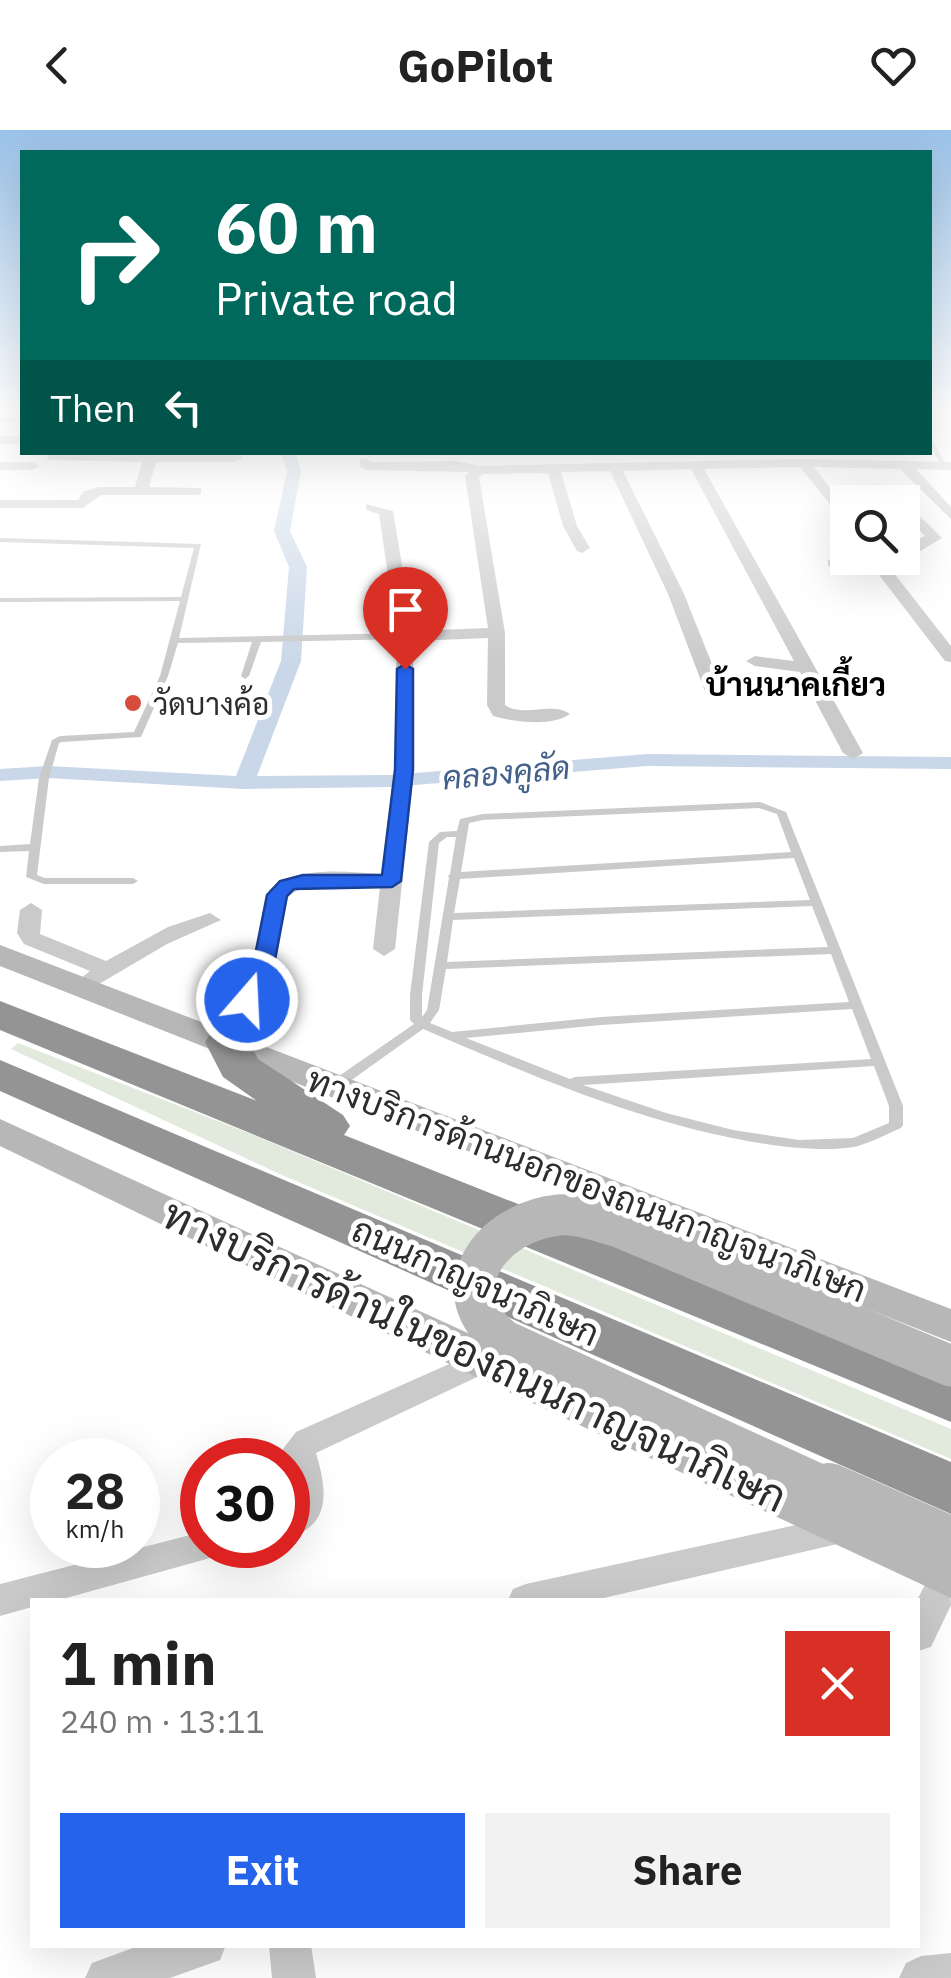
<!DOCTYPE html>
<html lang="en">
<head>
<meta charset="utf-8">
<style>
  body { margin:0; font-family:"IBM Plex Sans",Sarabun,sans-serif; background:#f2f2f2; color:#222; height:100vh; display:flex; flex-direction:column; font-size:38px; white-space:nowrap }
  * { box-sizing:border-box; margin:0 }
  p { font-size:32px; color:#767676 }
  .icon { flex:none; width:55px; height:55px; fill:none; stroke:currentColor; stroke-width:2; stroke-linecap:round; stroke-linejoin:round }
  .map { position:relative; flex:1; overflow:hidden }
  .details { position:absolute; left:30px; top:1468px; width:890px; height:350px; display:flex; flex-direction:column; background:#fff; border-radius:0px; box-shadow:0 10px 40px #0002 }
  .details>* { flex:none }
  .hud { position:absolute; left:20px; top:20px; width:912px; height:305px; border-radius:0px; box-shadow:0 10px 40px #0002; background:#00695c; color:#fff; overflow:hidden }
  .buttons { position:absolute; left:830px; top:355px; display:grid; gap:20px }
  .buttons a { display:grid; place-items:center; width:90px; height:90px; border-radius:0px; background:#fff; box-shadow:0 10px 40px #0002; font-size:50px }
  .speed { position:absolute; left:30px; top:1308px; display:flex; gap:20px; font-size:50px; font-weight:700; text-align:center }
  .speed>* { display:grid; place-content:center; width:130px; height:130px; border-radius:50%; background:#fff; box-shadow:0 10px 40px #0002; line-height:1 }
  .speed small { font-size:25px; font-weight:400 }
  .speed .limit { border:15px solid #d22; background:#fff; color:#111 }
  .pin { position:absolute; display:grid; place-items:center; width:85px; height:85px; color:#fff; margin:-102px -42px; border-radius:50% 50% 50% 0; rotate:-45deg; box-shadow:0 0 10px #0007 }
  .pin .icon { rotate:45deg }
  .me { position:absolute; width:110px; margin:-55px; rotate:19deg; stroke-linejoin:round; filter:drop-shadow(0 0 8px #0008) }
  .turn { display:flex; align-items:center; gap:35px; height:210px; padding:0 30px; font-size:45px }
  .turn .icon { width:130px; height:130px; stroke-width:2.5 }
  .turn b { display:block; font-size:70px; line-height:85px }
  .then { display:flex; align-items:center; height:95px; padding:0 30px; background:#0003; gap:20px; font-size:38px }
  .round { display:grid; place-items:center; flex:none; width:105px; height:105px; border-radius:0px; background:#f2f2f2 }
  .overview { display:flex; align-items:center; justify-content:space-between; height:170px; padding:0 30px }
  h1 { font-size:60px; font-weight:700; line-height:75px }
  .action { display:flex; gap:20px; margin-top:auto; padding:20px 30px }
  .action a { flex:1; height:115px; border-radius:0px; background:#2563eb; color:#fff; font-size:40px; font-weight:700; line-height:115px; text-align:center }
  .action a+a { background:#f2f2f2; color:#222 }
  header { display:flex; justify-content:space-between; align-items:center; height:130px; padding:0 30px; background:#fff; font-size:45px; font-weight:700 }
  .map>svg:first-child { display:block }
  .green { fill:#e1eadc }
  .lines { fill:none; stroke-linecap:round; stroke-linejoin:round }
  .canal { fill:#c9d7e8; fill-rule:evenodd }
  .lane { fill:#cacaca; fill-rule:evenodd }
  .street { fill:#cacaca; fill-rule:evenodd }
  .secondary { fill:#b7b7b7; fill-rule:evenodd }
  .highway { fill:#949494; fill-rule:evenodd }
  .secondary-bridge-far1 { stroke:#b7b7b7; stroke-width:41 }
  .secondary-bridge { stroke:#b7b7b7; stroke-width:54 }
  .route { fill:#2563eb; stroke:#184099; stroke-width:2.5 }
  .poi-dot { fill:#d74d3d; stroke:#fff; stroke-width:4 }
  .labels { text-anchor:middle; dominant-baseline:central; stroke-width:10; stroke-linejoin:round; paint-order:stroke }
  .far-poi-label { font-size:30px; fill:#2d2d2d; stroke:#fff; text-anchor:start }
  .far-quarter-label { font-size:32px; font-weight:bold; fill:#000; stroke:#fff }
  .far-water-label { font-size:32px; font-style:italic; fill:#426089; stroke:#fff }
  .street-label { font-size:35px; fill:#2d2d2d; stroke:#fff }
  .near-street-label { font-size:42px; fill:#2d2d2d; stroke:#fff }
</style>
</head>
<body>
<header><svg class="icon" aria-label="back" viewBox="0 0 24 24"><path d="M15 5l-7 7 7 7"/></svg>GoPilot<svg class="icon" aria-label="heart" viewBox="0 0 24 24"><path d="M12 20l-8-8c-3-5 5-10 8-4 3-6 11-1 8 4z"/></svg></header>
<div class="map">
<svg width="951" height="1848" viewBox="0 0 951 1848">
  <rect width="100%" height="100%" fill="#fff"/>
  <polygon class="green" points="18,913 251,1004 951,1299 951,1329 284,1046 11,919"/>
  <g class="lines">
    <polygon class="canal" points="281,322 295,322 301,341 290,401 307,437 301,531 257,646 390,645 647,624 951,627 951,639 647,636 390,657 244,659 48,648 0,651 0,639 48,636 236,646 281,531 289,437 274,401 287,341"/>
    <g class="lane">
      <rect x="0" y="287" width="22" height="4"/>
      <polygon points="930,309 933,311 947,337 942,336 930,316"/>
      <polygon points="0,408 201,414 179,508 405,503 409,506 405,509 261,512 249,546 245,549 241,546 252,512 178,513 168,546 141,607 62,612 59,613 49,648 37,745 45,748 133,748 138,751 133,754 44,754 26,747 29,721 0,722 0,716 30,714 39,648 52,610 60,606 134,602 160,546 180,471 0,472 0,468 181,467 194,418 0,412"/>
      <path d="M760 672 786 682 903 976V995L901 998C887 1004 872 1012 858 1016 833 1022 791 1018 766 1014 647 996 533 946 423 899L339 959H329L328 956 329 953 414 894 410 890V865L429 712 440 702 457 701 460 689 483 684ZM759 678 777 684 791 722 461 742 469 693 483 690ZM447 707H456L450 744 448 746 449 748 427 880 422 887V865L439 713ZM794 728 810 770 454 783 460 749ZM812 776 828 817 447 832 453 790ZM831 824 849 872 601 887 452 902 430 893 439 880 446 839ZM852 879 871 929 575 947 570 949 466 908 601 895ZM874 936 889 976V993L853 1008 799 1010 733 1000 666 983 583 955Z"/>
    </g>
    <g class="street">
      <rect x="0" y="306" width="22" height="8"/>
      <polygon points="54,323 236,324 243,328 236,332 156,332 149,357 201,358 201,364 196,365 101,365 83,378 0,378 0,370 78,370 83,362 99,357 135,357 142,332 49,330 47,327"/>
      <path d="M361 328 373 332 456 331 479 336 802 329 951 332V340L916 339 951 377V389L900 339 814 337 848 381V396L800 337 704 339 863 623 853 629 843 623 800 542 755 536 746 531 755 526 794 531 691 339 623 341 684 464 724 564 715 569 706 564 668 464 610 341 561 342 577 396 590 418 582 423 577 421 563 396 548 343 483 344 479 347 505 503V575C523 588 552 571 570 584 552 597 514 592 493 586L487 575 488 508 413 511 414 640 395 819 384 826 373 819 380 757C350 755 312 747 287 767 276 826 280 855 231 895 219 905 212 913 196 909L193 904 196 899 239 865 248 851 269 760C301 735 344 742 382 744L394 640 397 506 379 384 366 380V374L393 381 413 501 488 498 465 346 469 342 366 340 359 336Z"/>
      <polygon points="0,332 32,332 39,336 32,340 0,340"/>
      <polygon points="902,369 942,408 912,426 904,421 907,414 925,406 902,382 902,372 895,372"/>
      <polygon points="833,428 882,428 951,516 951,532 945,531 873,437 828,436 828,430"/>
      <polygon points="31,773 42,780 40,804 106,831 168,797 210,783 221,790 167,814 82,864 70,857 90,841 24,814 17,803 20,780"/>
      <path d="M483 1219 494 1223 499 1231 494 1239 316 1323C327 1360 332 1395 288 1408V1374L293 1369 283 1319 296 1302Z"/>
      <polygon points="846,1384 858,1388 863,1398 858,1408 846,1412 595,1470 508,1470 513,1459 526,1454"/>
      <polygon points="202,1402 202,1415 226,1415 221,1425 59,1470 32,1470 32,1477 0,1486 0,1454"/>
      <polygon points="948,1430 951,1475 931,1517 918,1521 917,1470 936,1434"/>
      <polygon points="141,1815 226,1815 220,1830 170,1848 85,1848 92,1833"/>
      <polygon points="269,1815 311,1815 316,1848 272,1848"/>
      <polygon points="951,1823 951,1848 899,1848 906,1833 921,1826"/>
    </g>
    <g class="secondary">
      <polygon points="0,815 951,1179 951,1212 0,836"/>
      <polygon points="0,989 951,1424 951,1468 468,1243 0,1016"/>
    </g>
    <g class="highway">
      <polygon points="0,871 257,971 223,947 205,912 211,902 227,898 243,902 258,929 343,985 350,996 344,1005 951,1246 951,1292 0,900"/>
      <polygon points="0,930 951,1332 951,1384 0,961"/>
    </g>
    <path class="secondary-bridge-far1" d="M835 1362 505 1211C438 1162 492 1091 559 1085 579 1083 600 1092 619 1097L951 1236"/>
    <polyline class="secondary-bridge" points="829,1360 951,1414"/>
  </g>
  <linearGradient id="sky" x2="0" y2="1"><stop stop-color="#9bc2e8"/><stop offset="0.52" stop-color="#fff"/><stop offset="1" stop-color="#fff" stop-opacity="0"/></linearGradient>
  <rect width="951" height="536" fill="url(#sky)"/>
  <polygon class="route" points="405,534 413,539 413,640 401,751 392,757 294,759 287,766 271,851 255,875 239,875 236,870 250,851 267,765 280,751 303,745 382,745 395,640 397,539"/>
  <circle class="poi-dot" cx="133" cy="573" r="10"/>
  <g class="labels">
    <g class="far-poi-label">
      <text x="153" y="573">วัดบางค้อ</text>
    </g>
    <g class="far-quarter-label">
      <text x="796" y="554">บ้านนาคเกี้ยว</text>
    </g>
    <g class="far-water-label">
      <text transform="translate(506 642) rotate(-5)">คลองคูลัด</text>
    </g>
    <g class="street-label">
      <text transform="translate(587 1054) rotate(21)">ทางบริการด้านนอกของถนนกาญจนาภิเษก</text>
      <text transform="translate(476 1151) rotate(24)">ถนนกาญจนาภิเษก</text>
    </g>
    <g class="near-street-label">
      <text transform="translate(475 1225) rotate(25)">ทางบริการด้านในของถนนกาญจนาภิเษก</text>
    </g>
  </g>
</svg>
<div class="buttons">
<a><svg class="icon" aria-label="search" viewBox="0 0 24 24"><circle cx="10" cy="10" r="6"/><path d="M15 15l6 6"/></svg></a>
</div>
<div class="speed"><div>28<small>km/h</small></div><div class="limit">30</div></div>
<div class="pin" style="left:405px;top:539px;background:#d93025"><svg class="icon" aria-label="arrive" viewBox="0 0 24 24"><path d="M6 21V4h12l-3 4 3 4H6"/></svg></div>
<svg class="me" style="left:247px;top:870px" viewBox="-20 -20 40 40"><circle r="17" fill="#2563eb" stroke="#fff" stroke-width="3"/><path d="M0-11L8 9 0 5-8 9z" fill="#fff"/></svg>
<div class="hud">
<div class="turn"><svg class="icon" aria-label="right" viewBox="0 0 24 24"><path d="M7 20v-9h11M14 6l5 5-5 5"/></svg><div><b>60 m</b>Private road</div></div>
<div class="then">Then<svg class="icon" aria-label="left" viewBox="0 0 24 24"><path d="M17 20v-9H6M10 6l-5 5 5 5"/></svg></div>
</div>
<section class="details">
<div class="overview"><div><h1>1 min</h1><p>240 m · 13:11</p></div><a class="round" style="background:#d93025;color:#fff"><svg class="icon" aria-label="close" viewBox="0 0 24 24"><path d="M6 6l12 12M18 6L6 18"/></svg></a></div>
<div class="action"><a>Exit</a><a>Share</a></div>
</section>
</div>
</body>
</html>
